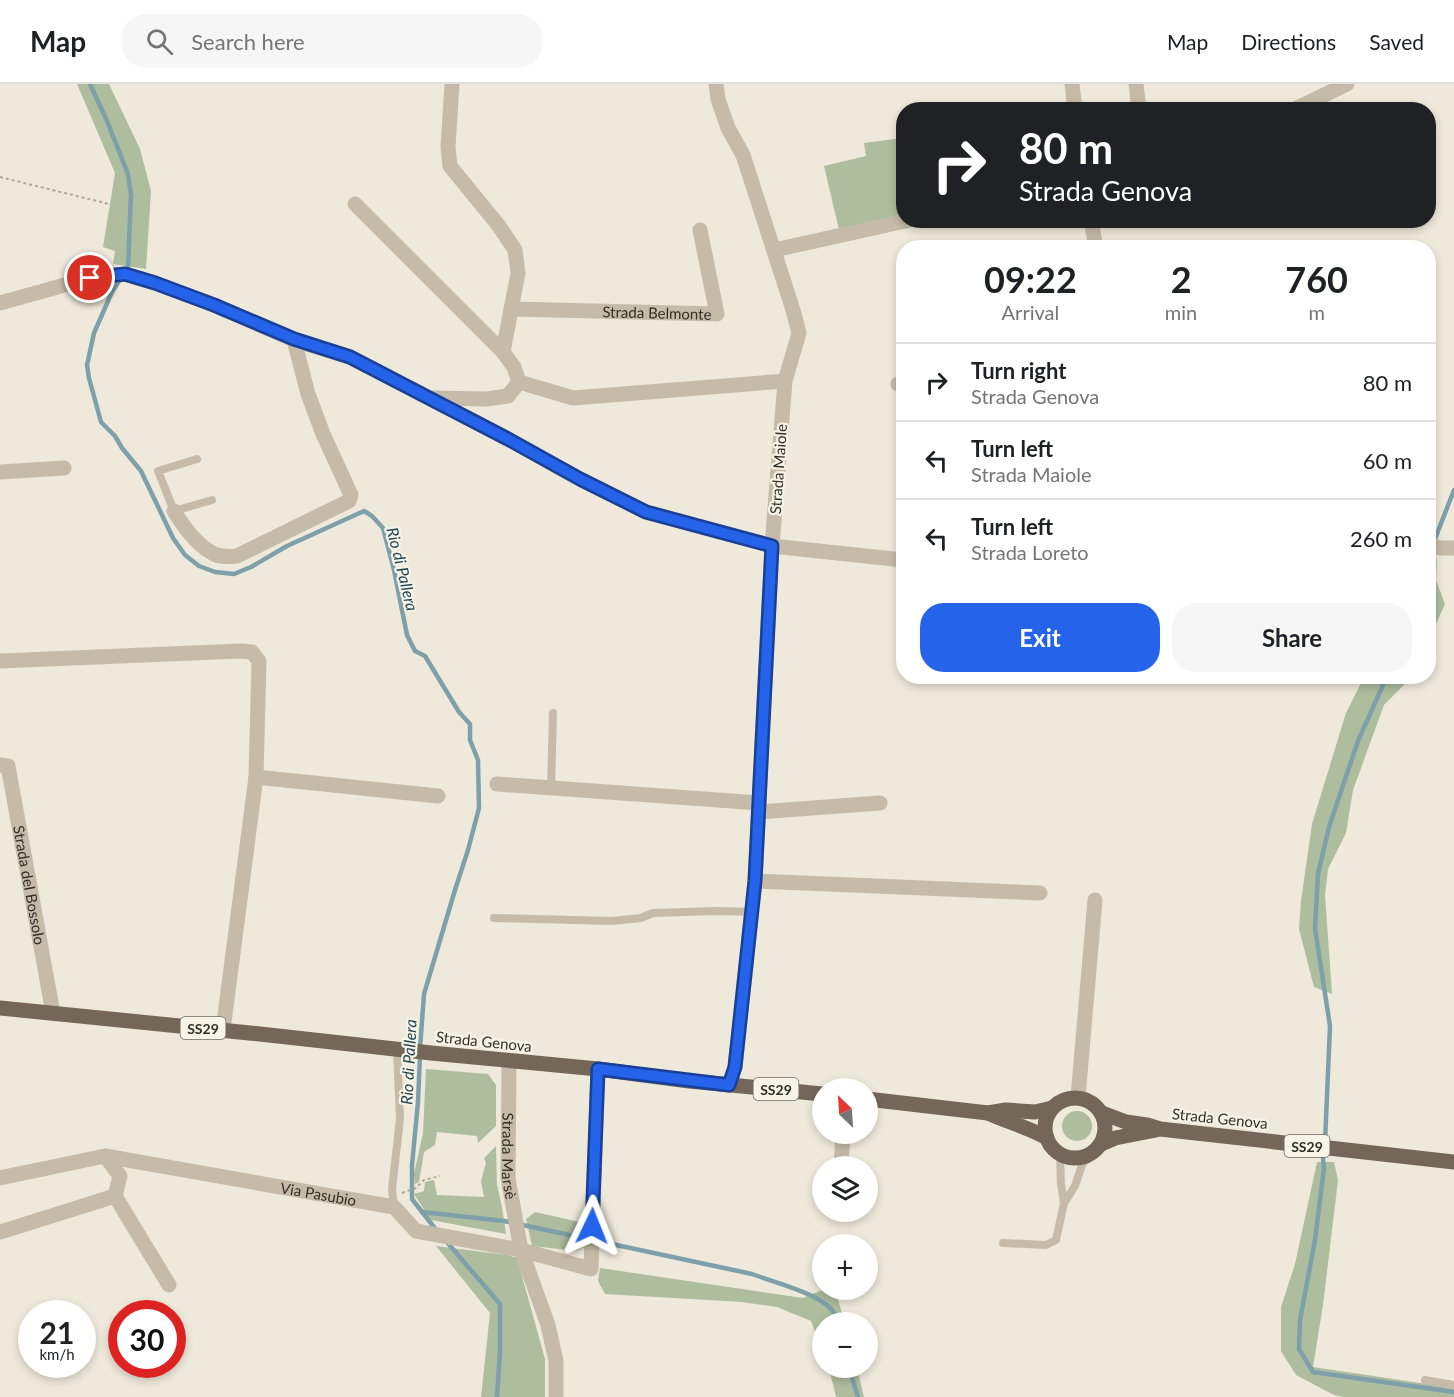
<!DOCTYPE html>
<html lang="en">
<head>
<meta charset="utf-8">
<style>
  body { margin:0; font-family:Lato,sans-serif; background:#f6f6f6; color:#202124; height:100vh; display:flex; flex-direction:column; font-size:22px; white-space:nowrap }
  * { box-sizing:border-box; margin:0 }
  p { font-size:20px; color:#757577 }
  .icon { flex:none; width:33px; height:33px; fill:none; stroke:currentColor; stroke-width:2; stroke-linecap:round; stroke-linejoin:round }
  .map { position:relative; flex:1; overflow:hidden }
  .sheet { position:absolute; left:896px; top:156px; width:540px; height:444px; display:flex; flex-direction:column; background:#fff; border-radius:24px; box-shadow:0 3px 9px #0003 }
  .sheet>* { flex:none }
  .banner { position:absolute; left:896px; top:18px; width:540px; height:126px; border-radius:24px; box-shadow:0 3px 9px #0003; background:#202124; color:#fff; overflow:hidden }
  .needle { width:39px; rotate:335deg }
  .tools { position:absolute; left:812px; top:994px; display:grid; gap:12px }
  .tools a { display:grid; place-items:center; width:66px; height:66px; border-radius:50%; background:#fff; box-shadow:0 3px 9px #0003; font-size:30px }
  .speed { position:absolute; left:18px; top:1216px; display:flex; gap:12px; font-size:30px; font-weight:700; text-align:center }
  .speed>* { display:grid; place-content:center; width:78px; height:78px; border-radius:50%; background:#fff; box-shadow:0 3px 9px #0003; line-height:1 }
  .speed small { font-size:15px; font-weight:400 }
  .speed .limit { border:9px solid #d22; background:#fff; color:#111 }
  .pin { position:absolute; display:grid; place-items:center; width:51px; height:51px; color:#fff; margin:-26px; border:3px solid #fff; border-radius:50%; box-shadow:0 2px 6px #0007 }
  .me { position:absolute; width:66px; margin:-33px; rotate:2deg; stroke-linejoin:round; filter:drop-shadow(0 0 4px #0008) }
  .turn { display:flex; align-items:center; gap:21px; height:126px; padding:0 24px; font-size:27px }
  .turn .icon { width:78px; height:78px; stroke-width:2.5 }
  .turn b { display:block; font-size:42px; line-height:51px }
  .eta { display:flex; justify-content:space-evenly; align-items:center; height:102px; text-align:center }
  .eta b { font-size:36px; font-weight:700; line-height:42px }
  .primary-button { display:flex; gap:12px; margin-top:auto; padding:12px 24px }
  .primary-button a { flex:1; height:69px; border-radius:24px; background:#2563eb; color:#fff; font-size:24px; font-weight:700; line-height:69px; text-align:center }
  .primary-button a+a { background:#f6f6f6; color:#202124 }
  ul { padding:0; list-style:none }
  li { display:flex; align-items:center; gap:18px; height:78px; padding:0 24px; border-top:2px solid #e0e0e0 }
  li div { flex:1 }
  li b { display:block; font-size:22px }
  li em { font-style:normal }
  header { display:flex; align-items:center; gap:36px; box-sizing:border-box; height:84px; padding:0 30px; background:#fff; border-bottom:2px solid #e0e0e0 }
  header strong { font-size:28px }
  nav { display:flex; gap:33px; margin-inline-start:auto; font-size:21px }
  .search { width:420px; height:54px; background:#f6f6f6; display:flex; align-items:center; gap:15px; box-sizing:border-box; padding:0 21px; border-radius:24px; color:#757577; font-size:22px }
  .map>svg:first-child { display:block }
  .green { fill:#adbd9d }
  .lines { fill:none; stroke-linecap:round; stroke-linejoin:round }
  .stream { stroke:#7da0aa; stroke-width:4.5 }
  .path { stroke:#b2a593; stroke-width:2; stroke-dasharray:3 3; stroke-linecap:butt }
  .lane { stroke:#c6bba8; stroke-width:8 }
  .street { stroke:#c6bba8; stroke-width:15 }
  .primary { stroke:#74675a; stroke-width:15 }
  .route-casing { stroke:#184099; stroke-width:15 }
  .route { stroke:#2563eb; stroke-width:10 }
  .labels { text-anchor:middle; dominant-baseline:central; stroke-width:4.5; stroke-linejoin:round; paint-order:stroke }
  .shield { fill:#f7f3e7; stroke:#6e6961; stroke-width:1.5 }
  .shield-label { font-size:14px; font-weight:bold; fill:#342e28 }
  .street-label { font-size:15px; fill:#342e28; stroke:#f7f3e7 }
  .water-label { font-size:16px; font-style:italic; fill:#214652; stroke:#f7f3e7 }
</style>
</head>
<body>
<header>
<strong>Map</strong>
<div class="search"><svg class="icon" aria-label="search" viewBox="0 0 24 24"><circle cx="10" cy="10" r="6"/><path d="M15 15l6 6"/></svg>Search here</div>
<nav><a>Map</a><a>Directions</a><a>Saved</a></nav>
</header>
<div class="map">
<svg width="1454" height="1313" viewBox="0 0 1454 1313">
  <rect width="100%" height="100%" fill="#efe9db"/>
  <g class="green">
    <polygon points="77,0 109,0 140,65 151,107 146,185 113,180 115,167 103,163 115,89"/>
    <polygon points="903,54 903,136 840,150 824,82 866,72 864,59"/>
    <polygon points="1429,468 1437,475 1436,496 1445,520 1428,558"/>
    <polygon points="1364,593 1412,593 1384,621 1353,706 1346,749 1328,785 1325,811 1332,910 1314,903 1299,845 1301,817 1312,740 1346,629"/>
    <polygon points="426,985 488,990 496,1001 496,1042 478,1059 477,1052 437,1048 435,1061 424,1068 419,1098 415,1100 414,1090 423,1049"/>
    <circle cx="1077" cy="1042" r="15"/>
    <polygon points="496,1062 497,1101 502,1123 506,1150 431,1136 414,1110 424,1107 425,1098 434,1096 437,1111 484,1113 481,1097 486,1079 484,1074"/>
    <polygon points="1317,1078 1334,1078 1338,1096 1323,1221 1313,1283 1454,1304 1454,1313 1344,1313 1334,1311 1296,1291 1281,1267 1281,1223 1295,1180"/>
    <polygon points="535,1128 584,1139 585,1163 576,1167 532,1162 526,1135"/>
    <polygon points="436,1162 507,1171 517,1174 545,1275 545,1313 481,1313 490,1229"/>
    <polygon points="600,1184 803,1214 822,1206 835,1206 845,1239 822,1239 822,1266 811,1237 777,1223 742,1218 605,1210 598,1197"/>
    <polygon points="829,1284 857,1284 864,1313 836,1313"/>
  </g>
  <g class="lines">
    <g class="stream">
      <polyline points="90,0 107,37 128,90 131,111 128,183 125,187"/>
      <polyline points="121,194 112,208 94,249 87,281 89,294 101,338 115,352 122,364 141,387 173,454 185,471 199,482 215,488 234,490 251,483 287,462 364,427 372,432 383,444 394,486 407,551 415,567 425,572 459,628 470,640 470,656 478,676 479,724 468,766 455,806 424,910 420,964"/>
      <polyline points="1428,508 1435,455 1454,406"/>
      <polyline points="420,972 418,1018 412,1081 412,1115 437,1147"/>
      <polyline points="1325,1058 1330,942 1315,845 1318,790 1329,743 1358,657 1387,592"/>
      <polyline points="1323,1074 1324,1084 1315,1156 1300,1236 1299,1265 1313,1288 1454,1308"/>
      <path d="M422 1128 504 1137 752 1190C773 1198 818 1209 832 1226 835 1230 837 1235 840 1239"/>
      <polyline points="446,1157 500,1220 500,1268 497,1313"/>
      <polyline points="849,1284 858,1313"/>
    </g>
    <g class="path">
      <polyline points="0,93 109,120"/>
      <polyline points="402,1109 416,1104 424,1096 440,1092"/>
    </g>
    <g class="lane">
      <polyline points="197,375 158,387 174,427 212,416"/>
      <polyline points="551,704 553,629"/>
      <polyline points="494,834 612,837 641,834 653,829 718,827 752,828"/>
      <polyline points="1060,1070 1061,1100 1064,1119"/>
      <polyline points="394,1123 392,1105 400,1035 397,965"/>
      <polyline points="1003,1159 1046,1161 1056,1156 1064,1119 1075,1102 1082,1081 1089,1071"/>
      <polyline points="1425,1296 1454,1301"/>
    </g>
    <g class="street">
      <polyline points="452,0 448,63 450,82 499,142 515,166 518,189 503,268"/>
      <polyline points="716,0 718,15 728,44 743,71 793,226 799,249 785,297 772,462 755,797 735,983 729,1001"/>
      <polyline points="1072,0 1075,26"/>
      <polyline points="1136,0 1139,26"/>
      <polyline points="1293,26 1347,0"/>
      <polyline points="355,120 503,268 514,283 519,298"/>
      <polyline points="1091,136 1096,164"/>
      <polyline points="774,166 910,136"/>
      <polyline points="0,219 90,194 125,190 155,199 214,221 294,256 350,273 508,355 580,395 646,428 772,462 903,476"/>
      <path id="s1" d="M511 225 717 230 700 146"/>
      <polyline points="898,300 903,299"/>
      <polyline points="431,314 486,315 508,312 519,298 573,314 785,297"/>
      <polyline points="0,388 64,384"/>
      <path d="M174 427C183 442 198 462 214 470 221 473 229 473 237 472L349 417 351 411 323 350 308 310 294 256"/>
      <polyline points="1428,460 1440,464 1454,464"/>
      <polyline points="0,577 241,567 252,568 259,577 256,693 223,946"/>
      <path id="s2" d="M0 681 8 682 53 929"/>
      <polyline points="256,693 438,712"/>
      <polyline points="497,700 759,719"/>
      <polyline points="759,728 880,719"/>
      <polyline points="755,797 1040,809"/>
      <path id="s3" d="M509 978 508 1094 521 1166 548 1241 556 1277V1313"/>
      <polyline points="1078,1013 1095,816"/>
      <polyline points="841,1083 843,1050"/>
      <path id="s4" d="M0 1094 105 1072 394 1123 416 1147 521 1166 591 1185 598 985"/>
      <polyline points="115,1112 169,1201"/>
      <polyline points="0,1148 115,1112 120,1092 105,1072"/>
    </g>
    <g class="primary">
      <polyline points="0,924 260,950 431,969 598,985 689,997 822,1010"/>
      <circle cx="1075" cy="1044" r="30"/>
      <polyline points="867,1015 988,1029 1006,1026 1035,1028 1052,1024"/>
      <path d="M988 1029C1007 1038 1028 1043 1047 1054"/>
      <polyline points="1102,1029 1126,1038 1147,1041 1160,1045 1454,1078"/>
      <polyline points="1101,1060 1115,1054 1156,1046"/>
    </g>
  </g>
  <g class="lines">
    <g class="route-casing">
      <polyline id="route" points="90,194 125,190 155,199 214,221 294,255 350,273 508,355 580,395 646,428 772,462 755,797 735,983 729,1001 598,985 592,1142"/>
    </g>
    <use href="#route" class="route"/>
  </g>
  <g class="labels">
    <g class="shield">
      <rect x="180.5" y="933" width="45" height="22" rx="4.5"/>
      <rect x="753.5" y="994" width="45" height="22" rx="4.5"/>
      <rect x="1284.5" y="1051" width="45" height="22" rx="4.5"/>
    </g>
    <g class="shield-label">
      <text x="203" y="944">SS29</text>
      <text x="776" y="1005">SS29</text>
      <text x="1307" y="1062">SS29</text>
    </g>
    <g class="street-label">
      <text stroke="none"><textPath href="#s1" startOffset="146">Strada Belmonte</textPath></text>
      <text transform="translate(778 385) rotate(-86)">Strada Maiole</text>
      <text stroke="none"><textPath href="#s2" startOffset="129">Strada del Bossolo</textPath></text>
      <text transform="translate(484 957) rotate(6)">Strada Genova</text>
      <text transform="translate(1220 1034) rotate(6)">Strada Genova</text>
      <text stroke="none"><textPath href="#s3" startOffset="94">Strada Marsè</textPath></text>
      <text stroke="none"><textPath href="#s4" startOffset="324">Via Pasubio</textPath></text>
    </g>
    <g class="water-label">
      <text transform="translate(403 485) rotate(76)">Rio di Pallera</text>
      <text transform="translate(408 978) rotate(-87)">Rio di Pallera</text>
    </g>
  </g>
</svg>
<div class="tools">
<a><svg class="needle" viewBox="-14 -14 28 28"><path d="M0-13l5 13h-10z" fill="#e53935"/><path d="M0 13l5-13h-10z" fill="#757577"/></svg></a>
<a><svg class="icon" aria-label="layers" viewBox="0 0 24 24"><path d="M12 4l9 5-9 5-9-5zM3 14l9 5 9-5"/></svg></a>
<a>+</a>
<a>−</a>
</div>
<div class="speed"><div>21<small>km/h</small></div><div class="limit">30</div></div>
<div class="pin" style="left:90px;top:194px;background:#d93025"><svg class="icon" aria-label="arrive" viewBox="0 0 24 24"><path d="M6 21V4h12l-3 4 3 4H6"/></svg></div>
<svg class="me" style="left:592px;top:1142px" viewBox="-20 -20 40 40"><path d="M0-17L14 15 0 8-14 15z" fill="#2563eb" stroke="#fff" stroke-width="4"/></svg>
<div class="banner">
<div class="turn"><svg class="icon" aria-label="right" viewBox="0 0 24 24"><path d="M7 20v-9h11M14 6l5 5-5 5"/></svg><div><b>80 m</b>Strada Genova</div></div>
</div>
<section class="sheet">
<div class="eta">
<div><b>09:22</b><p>Arrival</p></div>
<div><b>2</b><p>min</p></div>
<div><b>760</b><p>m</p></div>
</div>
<ul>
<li><svg class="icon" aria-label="right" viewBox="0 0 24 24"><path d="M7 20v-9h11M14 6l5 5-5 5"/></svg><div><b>Turn right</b><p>Strada Genova</p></div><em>80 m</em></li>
<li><svg class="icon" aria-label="left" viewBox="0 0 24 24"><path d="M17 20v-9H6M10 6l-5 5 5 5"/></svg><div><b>Turn left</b><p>Strada Maiole</p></div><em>60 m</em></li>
<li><svg class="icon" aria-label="left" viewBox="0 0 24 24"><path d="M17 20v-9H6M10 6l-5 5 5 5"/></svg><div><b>Turn left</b><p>Strada Loreto</p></div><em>260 m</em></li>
</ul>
<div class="primary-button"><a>Exit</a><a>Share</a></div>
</section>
</div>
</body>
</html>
